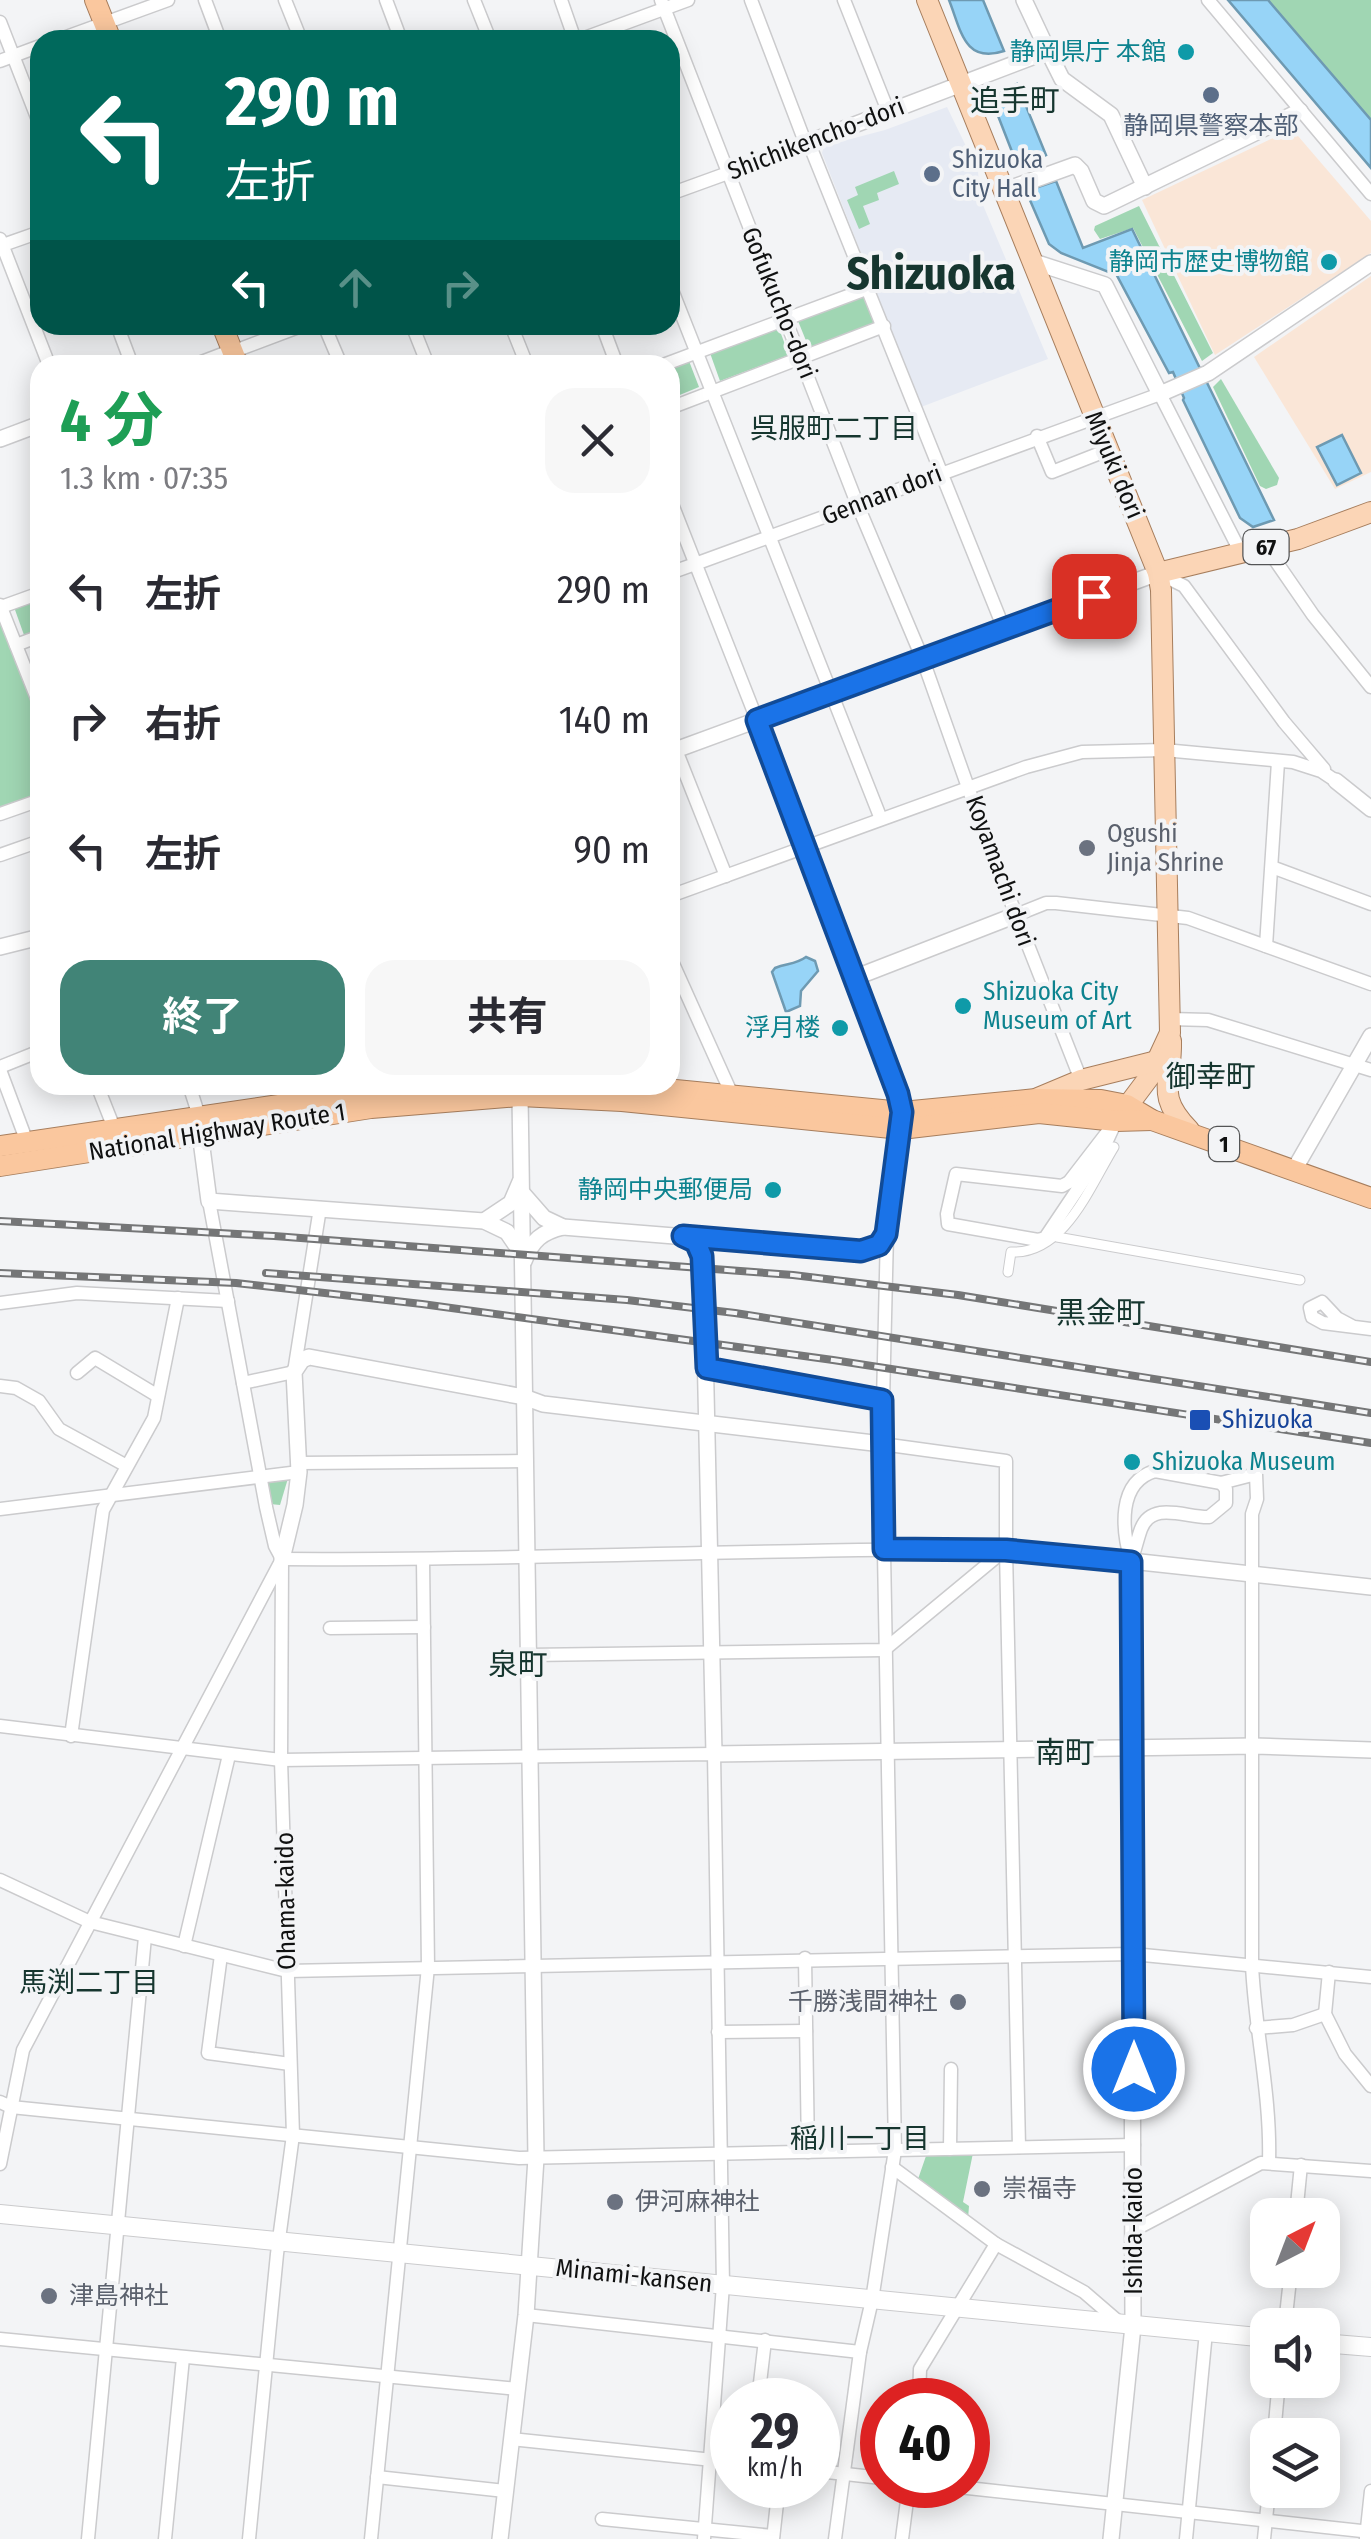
<!DOCTYPE html>
<html lang="ja">
<head>
<meta charset="utf-8">
<style>
  body { margin:0; font-family:"Fira Sans Condensed","Noto Sans JP",sans-serif; background:#f7f7f7; color:#2b2b33; height:100vh; display:flex; flex-direction:column; font-size:38px; white-space:nowrap }
  * { box-sizing:border-box; margin:0 }
  p { font-size:32px; color:#7c7c81 }
  .icon { flex:none; width:55px; height:55px; fill:none; stroke:currentColor; stroke-width:2; stroke-linecap:round; stroke-linejoin:round }
  .map { position:relative; flex:1; overflow:hidden }
  .sheet { position:absolute; left:30px; top:355px; width:650px; height:740px; display:flex; flex-direction:column; background:#fff; border-radius:30px; box-shadow:0 5px 25px #0003 }
  .sheet>* { flex:none }
  .hud { position:absolute; left:30px; top:30px; width:650px; height:305px; border-radius:30px; box-shadow:0 5px 25px #0003; background:#00695c; color:#fff; overflow:hidden }
  .needle { width:65px; rotate:42deg }
  .tools { position:absolute; left:1250px; top:2198px; display:grid; gap:20px }
  .tools a { display:grid; place-items:center; width:90px; height:90px; border-radius:20px; background:#fff; box-shadow:0 5px 25px #0003; font-size:50px }
  .speed { position:absolute; left:710px; top:2378px; display:flex; gap:20px; font-size:50px; font-weight:700; text-align:center }
  .speed>* { display:grid; place-content:center; width:130px; height:130px; border-radius:50%; background:#fff; box-shadow:0 5px 25px #0003; line-height:1 }
  .speed small { font-size:25px; font-weight:400 }
  .speed .limit { border:15px solid #d22; background:#fff; color:#111 }
  .pin { position:absolute; display:grid; place-items:center; width:85px; height:85px; color:#fff; margin:-42px; border-radius:20px; box-shadow:0 5px 15px #0006 }
  .me { position:absolute; width:110px; margin:-55px; rotate:0deg; stroke-linejoin:round; filter:drop-shadow(0 0 8px #0008) }
  .turn { display:flex; align-items:center; gap:35px; height:210px; padding:0 30px; font-size:45px }
  .turn .icon { width:130px; height:130px; stroke-width:2.5 }
  .turn b { display:block; font-size:70px; line-height:85px }
  .lanes { display:flex; align-items:center; height:95px; padding:0 30px; background:#0003; justify-content:center; gap:50px; direction:ltr }
  .lanes .off { opacity:.35 }
  .round { display:grid; place-items:center; flex:none; width:105px; height:105px; border-radius:30px; background:#f7f7f7 }
  .head { display:flex; align-items:center; justify-content:space-between; height:170px; padding:0 30px }
  h1 { font-size:60px; font-weight:700; line-height:75px; color:#1e9e55 }
  .primary-button { display:flex; gap:20px; margin-top:auto; padding:20px 30px }
  .primary-button a { flex:1; height:115px; border-radius:30px; background:#418477; color:#fff; font-size:40px; font-weight:700; line-height:115px; text-align:center }
  .primary-button a+a { background:#f7f7f7; color:#2b2b33 }
  ul { padding:0; list-style:none }
  li { display:flex; align-items:center; gap:30px; height:130px; padding:0 30px }
  li div { flex:1 }
  li b { display:block; font-size:38px }
  li em { font-style:normal }
  .map>svg:first-child { display:block }
  .built { fill:#e6eaf3 }
  .education { fill:#fae6d7 }
  .green { fill:#a0d6b3 }
  .water { fill:#97d4f7; stroke:#6e9ab2; stroke-width:2.5 }
  .lines { fill:none; stroke-linecap:round; stroke-linejoin:round }
  .pedestrian-casing { stroke:#cbcbcd; stroke-width:11 }
  .minor-casing { stroke:#cbcbcd; stroke-width:15 }
  .tertiary-casing { stroke:#cbcbcd; stroke-width:18 }
  .secondary-casing { stroke:#cbcbcd; stroke-width:20 }
  .primary-casing { stroke:#a77e5d; stroke-width:22 }
  .trunk-casing { stroke:#a77e5d; stroke-width:22 }
  .pedestrian { stroke:#fff; stroke-width:9 }
  .minor { stroke:#fff; stroke-width:12 }
  .tertiary { stroke:#fff; stroke-width:15 }
  .secondary { stroke:#fff; stroke-width:18 }
  .primary { stroke:#fbd5b6; stroke-width:20 }
  .trunk { stroke:#fac79e; stroke-width:20 }
  .rail-casing { stroke:#757677; stroke-width:8 }
  .rail { stroke:#f3f4f6; stroke-width:4; stroke-dasharray:11; stroke-linecap:butt }
  .route-casing { stroke:#114b97; stroke-width:25 }
  .route { stroke:#1a73e8; stroke-width:18 }
  .culture-dot { fill:#0f9aa8; stroke:#f3f4f6; stroke-width:4 }
  .service-dot { fill:#5c6f8a; stroke:#f3f4f6; stroke-width:4 }
  .worship-dot { fill:#6b7280; stroke:#f3f4f6; stroke-width:4 }
  .transit-dot { fill:#1a4fb4; stroke:#f3f4f6; stroke-width:4 }
  .labels { text-anchor:middle; dominant-baseline:central; stroke-width:8; stroke-linejoin:round; paint-order:stroke }
  .shield { fill:#f3f4f6; stroke:#545556; stroke-width:2.5 }
  .shield-label { font-size:22px; font-weight:bold; fill:#101111 }
  .culture-label { font-size:25px; fill:#0d838f; stroke:#f3f4f6; text-anchor:end }
  .service-label { font-size:25px; fill:#4e5e75; stroke:#f3f4f6 }
  .street-label { font-size:25px; fill:#101111; stroke:#f3f4f6 }
  .worship-label { font-size:25px; fill:#5b616d; stroke:#f3f4f6; text-anchor:start }
  .transit-label { font-size:25px; fill:#164399; stroke:#f3f4f6; text-anchor:start }
  .neighbourhood-label { font-size:28px; fill:#16362f; stroke:#f3f4f6 }
  .quarter-label { font-size:30px; fill:#16362f; stroke:#f3f4f6 }
  .town-label { font-size:45px; font-weight:bold; fill:#16362f; stroke:#f3f4f6 }
</style>
</head>
<body>
<div class="map">
<svg width="1371" height="2539" viewBox="0 0 1371 2539">
  <rect width="100%" height="100%" fill="#f3f4f6"/>
  <polygon class="built" points="947,107 978,171 980,198 1048,359 921,407 822,153 824,146 885,130"/>
  <g class="education">
    <polygon points="1292,129 1371,221 1371,253 1215,355 1142,200"/>
    <polygon points="1371,276 1371,472 1335,489 1254,357"/>
  </g>
  <g class="green">
    <polygon points="1268,0 1371,0 1371,120"/>
    <polygon points="894,171 899,184 877,193 879,200 863,206 870,224 859,229 847,200 858,195 855,187"/>
    <polygon points="1139,206 1213,353 1202,361 1133,228 1100,239 1094,230 1095,226"/>
    <polygon points="864,296 875,323 809,348 798,321"/>
    <polygon points="778,326 789,355 720,381 710,353"/>
    <polygon points="689,361 699,387 670,399 670,368"/>
    <polygon points="1221,379 1279,478 1277,485 1266,489 1260,486 1213,387"/>
    <polygon points="40,598 40,629 24,635 14,607"/>
    <polygon points="0,622 40,725 40,793 0,807"/>
    <polygon points="289,1475 280,1505 270,1504 264,1478"/>
    <polygon points="973,2153 963,2202 969,2206 968,2219 917,2182 926,2156"/>
  </g>
  <g class="water">
    <path d="M949 0H983L1004 51C964 64 961 30 949 0Z"/>
    <polygon points="1228,0 1268,0 1371,120 1371,168"/>
    <polygon points="1017,84 1046,155 1018,167 993,103 1003,90"/>
    <polygon points="1056,181 1083,248 1132,229 1274,520 1253,527 1240,518 1183,400 1184,398 1173,372 1169,373 1115,272 1111,273 1061,253 1049,244 1026,191"/>
    <polygon points="1342,435 1361,473 1337,485 1317,447"/>
    <path d="M806 957 815 961 818 971 801 991 800 1006 786 1012 772 972 775 968C787 963 795 965 806 957Z"/>
  </g>
  <g class="lines">
    <g class="pedestrian-casing">
      <g id="pedestrian">
        <polyline points="1057,1237 1300,1280"/>
        <path d="M1008 1272 1011 1252C1064 1255 1090 1186 1114 1147"/>
      </g>
    </g>
    <g class="minor-casing">
      <g id="minor">
        <polyline points="205,0 220,40"/>
        <polyline points="285,0 301,40"/>
        <polyline points="386,0 401,40"/>
        <polyline points="474,0 490,40"/>
        <polyline points="561,0 575,40"/>
        <polyline points="661,0 858,506 923,660 987,841 1081,1080"/>
        <polyline points="751,0 805,142"/>
        <polyline points="844,0 888,111"/>
        <polyline points="1208,0 1371,194"/>
        <polyline points="0,22 40,125"/>
        <polyline points="58,40 168,0"/>
        <polyline points="579,40 688,0"/>
        <polyline points="0,61 40,46"/>
        <polyline points="808,141 1004,629"/>
        <polyline points="670,194 728,173"/>
        <polyline points="0,239 49,365"/>
        <polyline points="0,246 40,232"/>
        <polyline points="670,285 881,819"/>
        <polyline points="117,325 132,365"/>
        <polyline points="324,325 341,365"/>
        <polyline points="412,325 428,365"/>
        <polyline points="511,325 527,365"/>
        <polyline points="602,325 617,365"/>
        <polyline points="232,352 304,325"/>
        <polyline points="663,365 869,288"/>
        <polyline points="670,408 884,326"/>
        <polyline points="1037,436 1052,472 1108,450"/>
        <polyline points="670,499 757,720"/>
        <polyline points="1266,547 1313,615 1371,687"/>
        <path d="M670 573C834 514 997 452 1160 394L1241 553"/>
        <polyline points="1158,573 1184,586 1284,722 1324,769"/>
        <polyline points="0,605 40,706"/>
        <polyline points="1,607 40,593"/>
        <polyline points="16,645 40,636"/>
        <polyline points="670,735 726,876"/>
        <polyline points="0,814 40,800"/>
        <polyline points="0,855 40,841"/>
        <polyline points="1272,867 1371,904"/>
        <polyline points="670,896 1026,767 1082,752 1164,750 1293,762 1321,771 1336,781"/>
        <polyline points="1016,915 1046,903 1056,903 1188,918 1371,984"/>
        <polyline points="1266,946 1278,762"/>
        <polyline points="670,957 733,1097"/>
        <polyline points="1170,1019 1208,1020 1371,1070"/>
        <polyline points="0,1067 40,1051"/>
        <polyline points="0,1070 27,1142"/>
        <polyline points="97,1085 114,1128"/>
        <polyline points="189,1085 199,1116"/>
        <polygon points="1116,1121 1100,1156 1045,1238 1038,1240 948,1224 947,1214 956,1174 1062,1186 1069,1182"/>
        <polyline points="209,1201 266,1507 275,1546 282,1559 281,1760 293,2135 277,2254 249,2539"/>
        <polyline points="0,1303 77,1293 228,1301"/>
        <polyline points="1352,1326 1337,1318 1322,1302 1310,1308 1312,1317 1323,1323 1371,1329"/>
        <polyline points="707,1368 882,1400"/>
        <polyline points="77,1373 95,1358 158,1396"/>
        <polyline points="243,1383 294,1372 320,1208"/>
        <polyline points="0,1386 16,1388 39,1401 59,1429 125,1465"/>
        <polyline points="299,1463 525,1461"/>
        <path d="M1155 1471 1221 1483 1226 1489V1503L1209 1517C1187 1518 1152 1500 1141 1529 1137 1540 1135 1551 1131 1561 1122 1530 1117 1482 1155 1471Z"/>
        <path d="M1221 1483 1256 1474 1257 1499 1252 1514V1965C1255 2031 1271 2095 1269 2162"/>
        <polyline points="0,1509 299,1472"/>
        <polyline points="1006,1551 1019,2147"/>
        <path d="M282 1559C523 1561 765 1548 1006 1549V1461L882 1444"/>
        <polyline points="330,1628 424,1627"/>
        <polyline points="529,1655 884,1650 1006,1549 1131,1561"/>
        <polyline points="0,1726 281,1760 714,1754 723,2285 704,2539"/>
        <polyline points="71,1736 103,1510 154,1418 178,1298"/>
        <polyline points="0,1880 90,1922 287,1971 1133,1954 1371,1977"/>
        <polyline points="184,1946 229,1755"/>
        <polyline points="221,1955 208,2053 290,2064"/>
        <polyline points="805,1958 808,2152"/>
        <polyline points="1329,1972 1325,2014 1345,2054 1371,2086"/>
        <polyline points="1256,2028 1293,2025 1325,2014"/>
        <polyline points="718,2032 806,2031"/>
        <polyline points="0,2102 11,2107 519,2158 1134,2145"/>
        <polyline points="950,2149 951,2069"/>
        <polyline points="0,2164 23,2050 281,1561"/>
        <polyline points="892,2167 996,2244 1084,2292 1120,2323"/>
        <polyline points="1296,2215 1301,2165"/>
        <polyline points="1134,2230 1261,2163 1371,2171"/>
        <polyline points="526,2315 860,2352"/>
        <polyline points="1285,2325 1291,2270"/>
        <polyline points="0,2339 517,2389"/>
        <polyline points="758,2400 765,2340"/>
        <polyline points="919,2400 920,2369 996,2244"/>
        <polyline points="1274,2435 1279,2380"/>
        <polyline points="511,2439 732,2462"/>
        <polyline points="818,2471 882,2478"/>
        <polyline points="377,2477 505,2491"/>
        <polyline points="940,2485 1371,2532"/>
        <polyline points="602,2519 773,2536"/>
        <polyline points="1366,2538 1371,2491"/>
        <polyline points="88,2539 145,1937"/>
        <polyline points="165,2539 183,2358"/>
        <polyline points="371,2539 428,1967 423,1560"/>
        <polyline points="773,2539 779,2485"/>
        <polyline points="835,2539 860,2352 872,2300 895,2150 882,1444 887,1233"/>
        <polyline points="902,2539 909,2485"/>
        <polyline points="1186,2539 1206,2332"/>
        <polyline points="1264,2539 1269,2490"/>
      </g>
    </g>
    <g class="tertiary-casing">
      <g id="tertiary">
        <polyline points="1048,51 1062,79 1111,115 1145,187"/>
        <polyline points="728,173 1048,51 1024,0"/>
        <polyline points="1003,191 1075,165 1081,171 1094,201 1104,206 1300,111"/>
        <polyline points="1031,261 1105,285 1160,394 1208,373 1371,263"/>
        <polyline points="198,365 232,352"/>
        <polyline points="0,439 40,424"/>
        <polyline points="670,752 1158,573"/>
        <polyline points="1336,781 1371,809"/>
        <polyline points="0,947 40,937"/>
        <polyline points="854,978 1016,915"/>
        <polyline points="199,1125 209,1201 484,1221 507,1232 520,1251"/>
        <polyline points="1294,1170 1371,1036"/>
        <polyline points="523,1194 544,1218 563,1227 861,1251 876,1247 885,1237 901,1129 902,1112 898,1094 757,720"/>
        <polyline points="484,1221 511,1203 520,1182"/>
        <polyline points="683,1236 696,1242 703,1256 714,1754 1254,1746 1371,1750"/>
        <path d="M524 1261C532 1240 542 1232 563 1227"/>
        <polyline points="282,1559 295,1505 299,1472 294,1372 302,1360 309,1357 524,1397 543,1404 882,1444"/>
        <polyline points="500,2539 526,2315 536,2158 520,1096"/>
        <polyline points="1111,2539 1133,2326 1131,1561 1371,1587"/>
      </g>
    </g>
    <g class="secondary-casing">
      <g id="secondary">
        <polyline points="0,2214 1268,2338"/>
        <polyline points="1322,2343 1371,2347"/>
      </g>
    </g>
    <g class="primary-casing">
      <g id="primary">
        <polyline points="927,0 1158,573 1161,590 1170,1033 1150,1076 1117,1120"/>
        <polyline points="1158,573 1298,539 1371,512"/>
        <path d="M1171 1041C1172 1084 1155 1095 1189 1130"/>
        <polyline points="1038,1098 1081,1080 1157,1061"/>
      </g>
    </g>
    <g class="trunk-casing">
      <g id="trunk">
        <polyline points="95,0 111,40"/>
        <polyline points="222,325 238,365"/>
        <polyline points="624,1085 902,1112 1036,1099 1101,1100 1127,1105 1152,1120 1371,1198"/>
        <polyline points="0,1146 415,1085"/>
        <polyline points="0,1166 371,1108 520,1096 622,1101 901,1129 1039,1113 1116,1121 1152,1120"/>
      </g>
    </g>
    <use href="#pedestrian" class="pedestrian"/>
    <use href="#minor" class="minor"/>
    <use href="#tertiary" class="tertiary"/>
    <use href="#secondary" class="secondary"/>
    <use href="#primary" class="primary"/>
    <use href="#trunk" class="trunk"/>
    <g class="rail-casing">
      <g id="rail">
        <polyline points="0,1221 274,1236 793,1275 958,1295 1371,1362"/>
        <polyline points="0,1273 236,1283 422,1304 833,1360 1371,1443"/>
        <polyline points="266,1273 627,1300 735,1313 1371,1413"/>
      </g>
    </g>
    <use href="#rail" class="rail"/>
  </g>
  <g class="lines">
    <g class="route-casing">
      <polyline id="route" points="1094,596 757,720 898,1094 902,1112 886,1234 879,1245 861,1251 683,1236 696,1242 702,1256 707,1368 882,1400 884,1549 1006,1550 1131,1562 1134,2069"/>
    </g>
    <use href="#route" class="route"/>
  </g>
  <g class="culture-dot">
    <circle cx="1186" cy="52" r="10"/>
    <circle cx="1329" cy="262" r="10"/>
    <circle cx="963" cy="1006" r="10"/>
    <circle cx="840" cy="1028" r="10"/>
    <circle cx="773" cy="1190" r="10"/>
    <circle cx="1132" cy="1462" r="10"/>
  </g>
  <g class="service-dot">
    <circle cx="1211" cy="95" r="10"/>
    <circle cx="932" cy="174" r="10"/>
  </g>
  <g class="worship-dot">
    <circle cx="1087" cy="848" r="10"/>
    <circle cx="958" cy="2002" r="10"/>
    <circle cx="982" cy="2189" r="10"/>
    <circle cx="615" cy="2202" r="10"/>
    <circle cx="49" cy="2296" r="10"/>
  </g>
  <rect class="transit-dot" x="1188" y="1408" width="24" height="24" rx="5"/>
  <g class="labels">
    <g class="shield">
      <rect x="1243.5" y="530" width="45" height="34" rx="8"/>
      <rect x="1209" y="1127" width="30" height="34" rx="8"/>
    </g>
    <g class="shield-label">
      <text x="1266" y="547">67</text>
      <text x="1224" y="1144">1</text>
    </g>
    <g class="culture-label">
      <text x="1166" y="52">静岡県庁 本館</text>
      <text x="1309" y="262">静岡市歴史博物館</text>
      <text x="983" y="992" text-anchor="start">Shizuoka City<tspan x="983" dy="29">Museum of Art</tspan></text>
      <text x="820" y="1028">浮月楼</text>
      <text x="753" y="1190">静岡中央郵便局</text>
      <text x="1152" y="1462" text-anchor="start">Shizuoka Museum</text>
    </g>
    <g class="service-label">
      <text x="1211" y="126">静岡県警察本部</text>
      <text x="952" y="160" text-anchor="start">Shizuoka<tspan x="952" dy="29">City Hall</tspan></text>
    </g>
    <g class="street-label">
      <text transform="translate(816 139) rotate(-21)">Shichikencho-dori</text>
      <text transform="translate(779 303) rotate(68)">Gofukucho-dori</text>
      <text transform="translate(1114 465) rotate(67)">Miyuki dori</text>
      <text transform="translate(882 495) rotate(-21)">Gennan dori</text>
      <text transform="translate(1000 871) rotate(70)">Koyamachi dori</text>
      <text transform="translate(217 1132) rotate(-9)">National Highway Route 1</text>
      <text transform="translate(286 1901) rotate(-91)">Ohama-kaido</text>
      <text transform="translate(1134 2231) rotate(-90)">Ishida-kaido</text>
      <text transform="translate(634 2276) rotate(6)">Minami-kansen</text>
    </g>
    <g class="worship-label">
      <text x="1107" y="834">Ogushi<tspan x="1107" dy="29">Jinja Shrine</tspan></text>
      <text x="938" y="2002" text-anchor="end">千勝浅間神社</text>
      <text x="1002" y="2189">崇福寺</text>
      <text x="635" y="2202">伊河麻神社</text>
      <text x="69" y="2296">津島神社</text>
    </g>
    <g class="transit-label">
      <text x="1222" y="1420">Shizuoka</text>
    </g>
    <g class="neighbourhood-label">
      <text x="834" y="428">呉服町二丁目</text>
      <text x="89" y="1982">馬渕二丁目</text>
      <text x="860" y="2138">稲川一丁目</text>
    </g>
    <g class="quarter-label">
      <text x="1015" y="101">追手町</text>
      <text x="1211" y="1077">御幸町</text>
      <text x="1101" y="1313">黒金町</text>
      <text x="518" y="1665">泉町</text>
      <text x="1065" y="1753">南町</text>
    </g>
    <g class="town-label">
      <text x="931" y="274">Shizuoka</text>
    </g>
  </g>
</svg>
<div class="tools">
<a><svg class="needle" viewBox="-14 -14 28 28"><path d="M0-13l5 13h-10z" fill="#e53935"/><path d="M0 13l5-13h-10z" fill="#7c7c81"/></svg></a>
<a><svg class="icon" aria-label="sound" viewBox="0 0 24 24"><path d="M4 9h4l5-4v14l-5-4H4zM17 9q2 3 0 6"/></svg></a>
<a><svg class="icon" aria-label="layers" viewBox="0 0 24 24"><path d="M12 4l9 5-9 5-9-5zM3 14l9 5 9-5"/></svg></a>
</div>
<div class="speed"><div>29<small>km/h</small></div><div class="limit">40</div></div>
<div class="pin" style="left:1094px;top:596px;background:#d93025"><svg class="icon" aria-label="arrive" viewBox="0 0 24 24"><path d="M6 21V4h12l-3 4 3 4H6"/></svg></div>
<svg class="me" style="left:1134px;top:2069px" viewBox="-20 -20 40 40"><circle r="17" fill="#1a73e8" stroke="#fff" stroke-width="3"/><path d="M0-11L8 9 0 5-8 9z" fill="#fff"/></svg>
<div class="hud">
<div class="turn"><svg class="icon" aria-label="left" viewBox="0 0 24 24"><path d="M17 20v-9H6M10 6l-5 5 5 5"/></svg><div><b>290 m</b>左折</div></div>
<div class="lanes"><svg class="icon" aria-label="left" viewBox="0 0 24 24"><path d="M17 20v-9H6M10 6l-5 5 5 5"/></svg><svg class="icon off" aria-label="ahead" viewBox="0 0 24 24"><path d="M12 20V5M6 11l6-6 6 6"/></svg><svg class="icon off" aria-label="right" viewBox="0 0 24 24"><path d="M7 20v-9h11M14 6l5 5-5 5"/></svg></div>
</div>
<section class="sheet">
<div class="head"><div><h1>4 分</h1><p>1.3 km · 07:35</p></div><a class="round"><svg class="icon" aria-label="close" viewBox="0 0 24 24"><path d="M6 6l12 12M18 6L6 18"/></svg></a></div>
<ul>
<li><svg class="icon" aria-label="left" viewBox="0 0 24 24"><path d="M17 20v-9H6M10 6l-5 5 5 5"/></svg><div><b>左折</b></div><em>290 m</em></li>
<li><svg class="icon" aria-label="right" viewBox="0 0 24 24"><path d="M7 20v-9h11M14 6l5 5-5 5"/></svg><div><b>右折</b></div><em>140 m</em></li>
<li><svg class="icon" aria-label="left" viewBox="0 0 24 24"><path d="M17 20v-9H6M10 6l-5 5 5 5"/></svg><div><b>左折</b></div><em>90 m</em></li>
</ul>
<div class="primary-button"><a>終了</a><a>共有</a></div>
</section>
</div>
</body>
</html>
